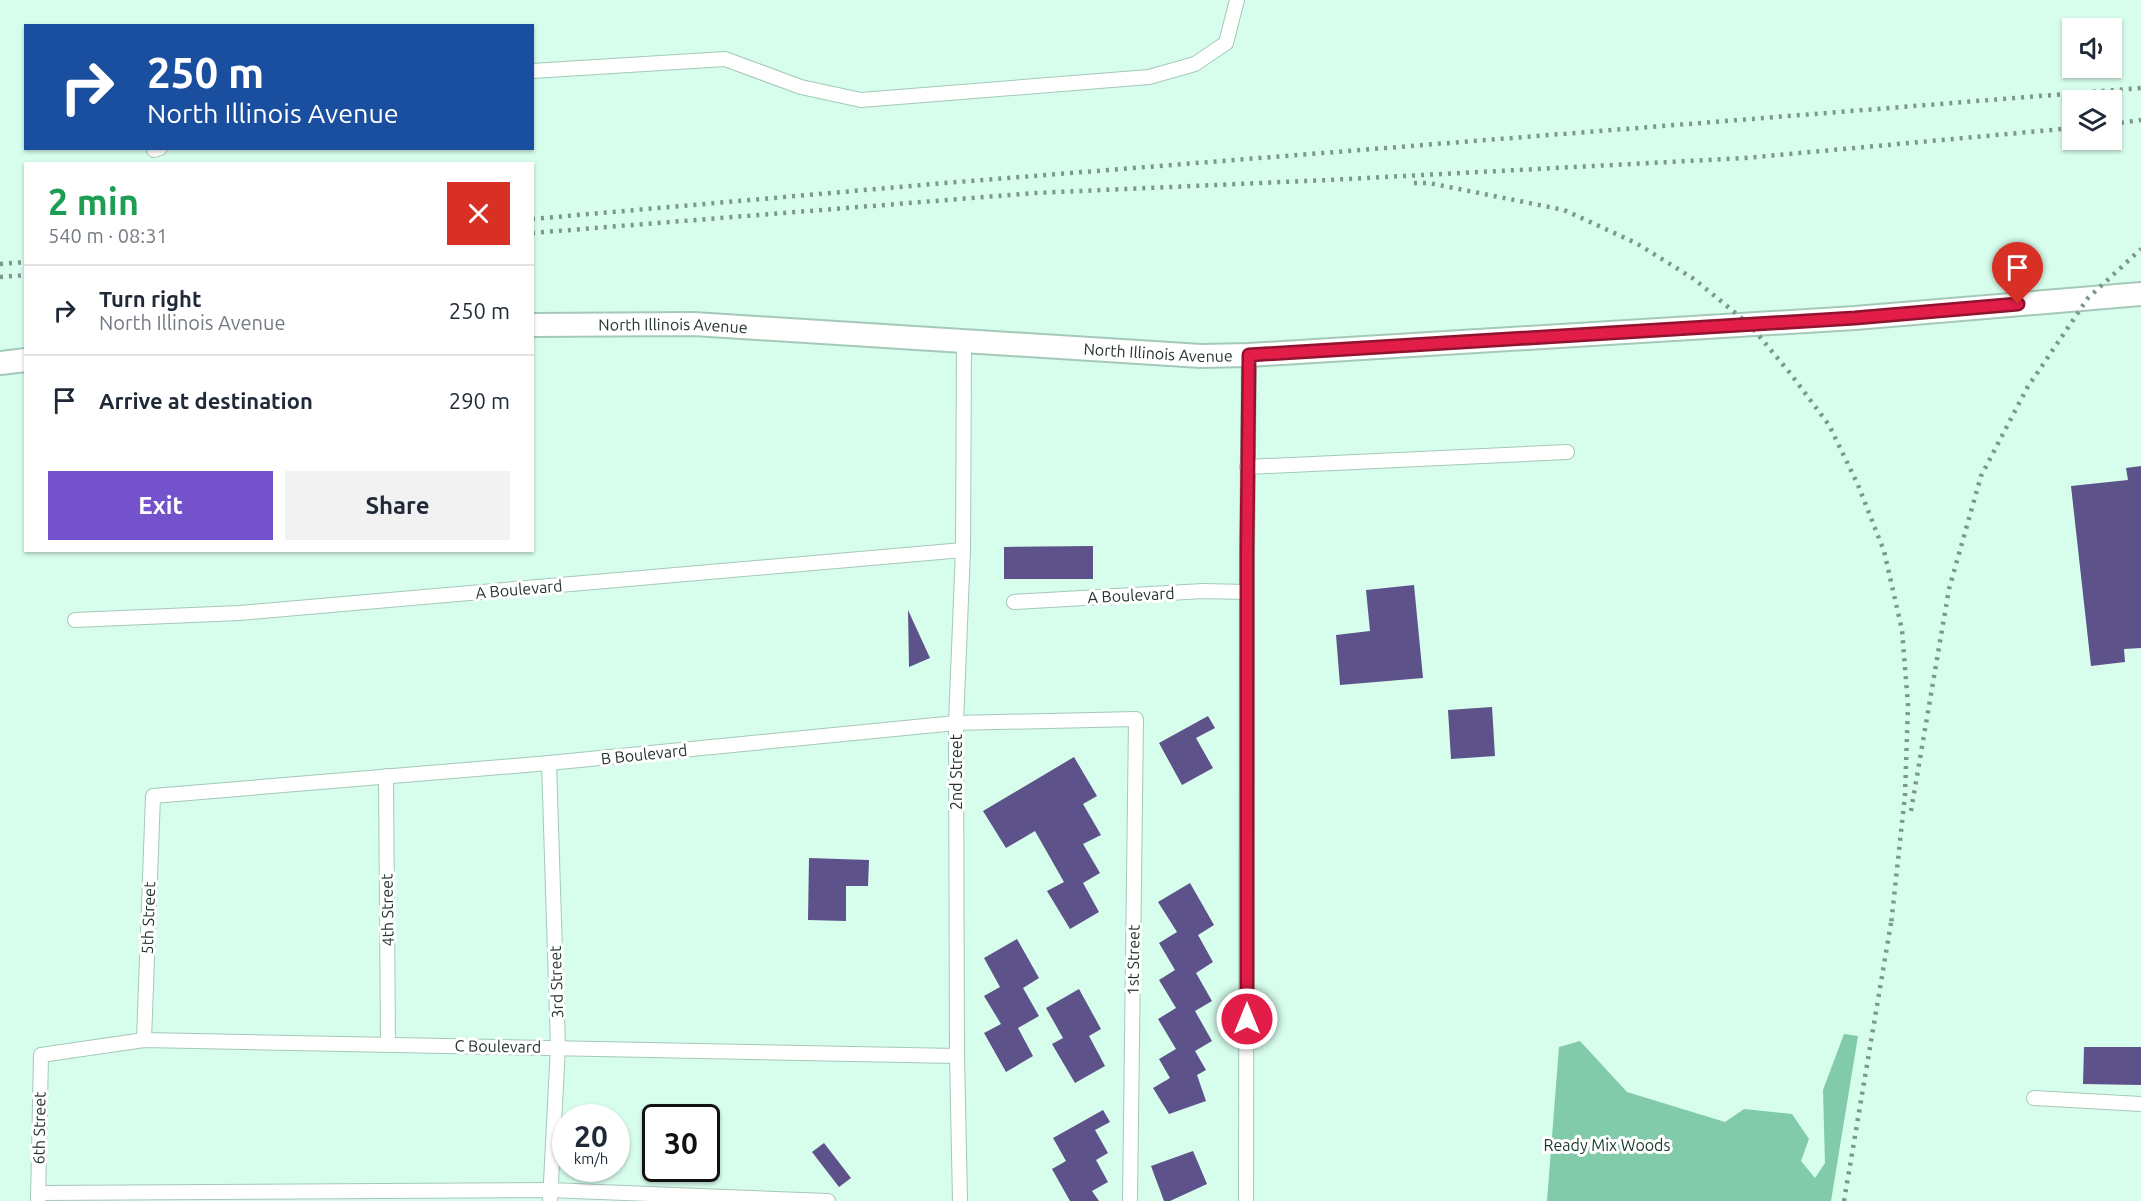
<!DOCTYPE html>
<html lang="en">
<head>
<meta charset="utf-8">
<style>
  body { margin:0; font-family:Ubuntu,sans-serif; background:#f2f2f3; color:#1f2937; height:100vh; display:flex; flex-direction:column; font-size:22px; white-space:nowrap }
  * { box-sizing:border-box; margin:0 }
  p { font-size:20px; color:#747a83 }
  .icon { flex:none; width:33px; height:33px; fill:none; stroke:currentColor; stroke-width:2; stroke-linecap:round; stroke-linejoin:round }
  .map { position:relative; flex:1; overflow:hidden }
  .sheet { position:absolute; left:24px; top:162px; width:510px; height:390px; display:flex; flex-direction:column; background:#fff; border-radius:0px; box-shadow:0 2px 4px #0004 }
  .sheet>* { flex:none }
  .top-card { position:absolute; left:24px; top:24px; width:510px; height:126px; border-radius:0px; box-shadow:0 2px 4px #0004; background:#1a4fa0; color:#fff; overflow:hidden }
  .controls { position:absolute; left:2062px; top:18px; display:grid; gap:12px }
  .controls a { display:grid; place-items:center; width:60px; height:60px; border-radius:0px; background:#fff; box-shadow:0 2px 4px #0004; font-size:30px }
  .speed { position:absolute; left:552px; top:1104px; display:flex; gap:12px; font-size:30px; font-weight:700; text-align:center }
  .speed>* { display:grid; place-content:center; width:78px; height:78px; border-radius:50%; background:#fff; box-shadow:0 2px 4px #0004; line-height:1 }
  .speed small { font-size:15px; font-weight:400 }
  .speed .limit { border:3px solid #111; border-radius:9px; background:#fff; color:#111 }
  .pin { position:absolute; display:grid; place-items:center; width:51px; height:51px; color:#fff; margin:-62px -26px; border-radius:50% 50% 50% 0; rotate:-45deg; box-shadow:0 0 6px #0007 }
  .pin .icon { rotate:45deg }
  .me { position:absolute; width:66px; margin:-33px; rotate:0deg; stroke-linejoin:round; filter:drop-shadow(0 0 4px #0008) }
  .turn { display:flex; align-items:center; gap:21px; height:126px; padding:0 24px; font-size:27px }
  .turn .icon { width:78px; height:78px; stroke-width:2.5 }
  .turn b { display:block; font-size:42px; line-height:51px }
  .round { display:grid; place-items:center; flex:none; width:63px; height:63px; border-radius:0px; background:#f2f2f3 }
  .head { display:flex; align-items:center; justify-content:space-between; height:102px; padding:0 24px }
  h1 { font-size:36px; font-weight:600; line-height:45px; color:#1e9e55 }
  .action { display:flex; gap:12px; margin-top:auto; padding:12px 24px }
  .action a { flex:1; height:69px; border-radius:0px; background:#7452cb; color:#fff; font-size:24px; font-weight:600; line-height:69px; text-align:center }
  .action a+a { background:#f2f2f3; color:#1f2937 }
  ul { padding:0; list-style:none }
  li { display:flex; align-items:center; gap:18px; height:90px; padding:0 24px; border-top:2px solid #e0e1e3 }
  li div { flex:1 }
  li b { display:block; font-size:22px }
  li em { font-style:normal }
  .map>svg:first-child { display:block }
  .forest { fill:#81cbab }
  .building { fill:#5d5289 }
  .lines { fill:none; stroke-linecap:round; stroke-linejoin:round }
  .minor-casing { stroke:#a4c9b8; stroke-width:16 }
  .primary-casing { stroke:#a4c9b8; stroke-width:26 }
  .minor { stroke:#fff; stroke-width:14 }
  .primary { stroke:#fff; stroke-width:22 }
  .rail { stroke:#7d978b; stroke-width:4.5; stroke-dasharray:3 6; stroke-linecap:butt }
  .route-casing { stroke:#92132f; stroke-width:15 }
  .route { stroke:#e11d48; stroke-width:10 }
  .labels { text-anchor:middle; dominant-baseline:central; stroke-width:6; stroke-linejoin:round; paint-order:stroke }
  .street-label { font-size:16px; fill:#27352f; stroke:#fff }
  .park-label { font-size:16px; fill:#183a2c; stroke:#fff }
</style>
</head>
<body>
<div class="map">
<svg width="2141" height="1201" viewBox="0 0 2141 1201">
  <rect width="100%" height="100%" fill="#d7fdec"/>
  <polygon class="forest" points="1844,1034 1858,1036 1831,1201 1547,1201 1559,1047 1580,1041 1627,1092 1725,1122 1744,1109 1792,1114 1809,1139 1801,1161 1815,1178 1825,1163 1823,1090"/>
  <g class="building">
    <polygon points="2141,466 2141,648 2124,649 2125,662 2091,666 2071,486 2128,480 2126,468"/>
    <polygon points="1093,546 1093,579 1004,579 1004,547"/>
    <polygon points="1414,585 1423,678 1340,685 1336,635 1370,631 1366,590"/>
    <polygon points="908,610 930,658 909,667"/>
    <polygon points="1492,707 1495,756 1451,759 1448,710"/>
    <polygon points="1208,716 1215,728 1196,738 1213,768 1182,785 1159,743"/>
    <polygon points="1074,757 1097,796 1083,804 1101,835 1083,844 1100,873 1083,883 1099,912 1070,929 1047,891 1064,882 1035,831 1006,848 983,811"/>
    <polygon points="809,858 869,860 868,886 846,886 846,921 808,920"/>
    <polygon points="1190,883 1214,925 1198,935 1213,962 1196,973 1212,1001 1195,1011 1212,1041 1195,1051 1206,1070 1197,1075 1206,1101 1169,1114 1153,1088 1170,1078 1159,1059 1176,1049 1158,1019 1176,1008 1159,980 1175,970 1159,943 1177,932 1158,902"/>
    <polygon points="1017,939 1039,978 1023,988 1039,1016 1018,1028 1033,1056 1006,1072 984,1033 1001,1024 984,996 1000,987 984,958"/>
    <polygon points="1079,989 1101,1029 1089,1036 1105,1066 1075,1083 1052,1044 1063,1038 1046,1008"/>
    <polygon points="2084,1047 2141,1047 2141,1085 2083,1084"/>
    <polygon points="1103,1110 1110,1122 1095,1130 1108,1153 1096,1160 1108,1182 1092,1191 1099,1201 1070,1201 1052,1169 1066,1161 1053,1138"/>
    <polygon points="824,1143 851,1178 839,1187 812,1152"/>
    <polygon points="1193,1151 1207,1184 1170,1201 1164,1201 1151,1166"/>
  </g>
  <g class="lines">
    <g class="minor-casing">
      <g id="minor">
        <polyline points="532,71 725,59 801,87 861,100 1149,77 1195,64 1226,43 1237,0"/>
        <polyline points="154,150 160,148"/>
        <polyline points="1247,467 1567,452"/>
        <polyline points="1014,602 1203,591 1247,592"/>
        <polyline points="75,620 239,613 963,550"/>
        <polyline points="549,763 558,1047 550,1201"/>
        <polyline points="386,776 388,1044"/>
        <polyline points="144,1040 153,796 549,763 956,723 1136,719 1130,1201"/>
        <polyline points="2034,1098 2141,1104"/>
        <polyline points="38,1193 549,1190 828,1201"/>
        <polyline points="38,1201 41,1055 144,1040 957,1056"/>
        <polyline points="960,1201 957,1056 956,723 963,550 964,342"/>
        <polyline points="1246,1201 1247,552 1249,355"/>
      </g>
    </g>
    <g class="primary-casing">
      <g id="primary">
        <path id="s1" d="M532 325 694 324 1201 356 1249 355 1855 318 2141 294"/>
        <polyline points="0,363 26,360"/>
      </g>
    </g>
    <use href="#minor" class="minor"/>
    <use href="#primary" class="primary"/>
    <g class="rail">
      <polyline points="2112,124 2141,120"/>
      <polyline points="1414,183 1429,183 1564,210 1636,243 1694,279 1750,325 1790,373 1829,425 1858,485 1884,551 1902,630 1908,705 1905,795 1891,925"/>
      <polyline points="532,219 945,183 2141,88"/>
      <polyline points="532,233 1035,193 1328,180 1745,158 2073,128"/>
      <polyline points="0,264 26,262"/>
      <polyline points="0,277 26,275"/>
      <polyline points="1911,811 1949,589 1981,476 2027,388 2088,298 2141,249"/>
      <polyline points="1844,1201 1892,917"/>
    </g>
  </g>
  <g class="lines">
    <g class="route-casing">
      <polyline id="route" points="1247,1019 1247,552 1249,355 1855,318 2018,304"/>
    </g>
    <use href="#route" class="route"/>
  </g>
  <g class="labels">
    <g class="street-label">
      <text stroke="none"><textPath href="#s1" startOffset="141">North Illinois Avenue</textPath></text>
      <text stroke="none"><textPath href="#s1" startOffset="627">North Illinois Avenue</textPath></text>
      <text transform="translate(519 589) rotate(-5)">A Boulevard</text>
      <text transform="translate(1131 595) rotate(-3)">A Boulevard</text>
      <text transform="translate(644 754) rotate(-6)">B Boulevard</text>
      <text transform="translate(956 772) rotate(-90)">2nd Street</text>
      <text transform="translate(387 910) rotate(-91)">4th Street</text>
      <text transform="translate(148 918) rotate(-88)">5th Street</text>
      <text transform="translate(1133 960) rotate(-89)">1st Street</text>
      <text transform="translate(556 982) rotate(-92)">3rd Street</text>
      <text transform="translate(498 1046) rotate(1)">C Boulevard</text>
      <text transform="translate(39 1128) rotate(-89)">6th Street</text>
    </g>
    <g class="park-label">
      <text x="1607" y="1145">Ready Mix Woods</text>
    </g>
  </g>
</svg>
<div class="controls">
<a><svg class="icon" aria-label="sound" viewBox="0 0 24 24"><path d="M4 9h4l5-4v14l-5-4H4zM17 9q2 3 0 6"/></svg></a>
<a><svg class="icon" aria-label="layers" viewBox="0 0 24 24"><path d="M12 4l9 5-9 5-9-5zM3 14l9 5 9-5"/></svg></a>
</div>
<div class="speed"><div>20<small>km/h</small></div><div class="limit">30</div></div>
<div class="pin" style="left:2018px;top:304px;background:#d93025"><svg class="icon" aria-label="arrive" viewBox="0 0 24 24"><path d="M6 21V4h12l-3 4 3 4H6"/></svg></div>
<svg class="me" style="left:1247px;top:1019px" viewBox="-20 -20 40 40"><circle r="17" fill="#e11d48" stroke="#fff" stroke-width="3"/><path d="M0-11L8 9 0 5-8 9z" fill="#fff"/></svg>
<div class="top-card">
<div class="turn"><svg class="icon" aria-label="right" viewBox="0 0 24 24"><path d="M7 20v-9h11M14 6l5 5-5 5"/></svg><div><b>250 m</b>North Illinois Avenue</div></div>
</div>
<section class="sheet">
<div class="head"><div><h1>2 min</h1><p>540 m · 08:31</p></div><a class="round" style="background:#d93025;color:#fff"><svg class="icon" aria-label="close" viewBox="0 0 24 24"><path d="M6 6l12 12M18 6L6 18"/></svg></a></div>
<ul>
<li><svg class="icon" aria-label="right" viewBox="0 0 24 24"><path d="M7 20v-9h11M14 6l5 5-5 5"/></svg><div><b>Turn right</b><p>North Illinois Avenue</p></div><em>250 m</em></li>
<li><svg class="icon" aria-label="arrive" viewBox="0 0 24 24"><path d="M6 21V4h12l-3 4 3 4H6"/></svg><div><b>Arrive at destination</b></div><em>290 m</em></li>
</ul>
<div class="action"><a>Exit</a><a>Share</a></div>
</section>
</div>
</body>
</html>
